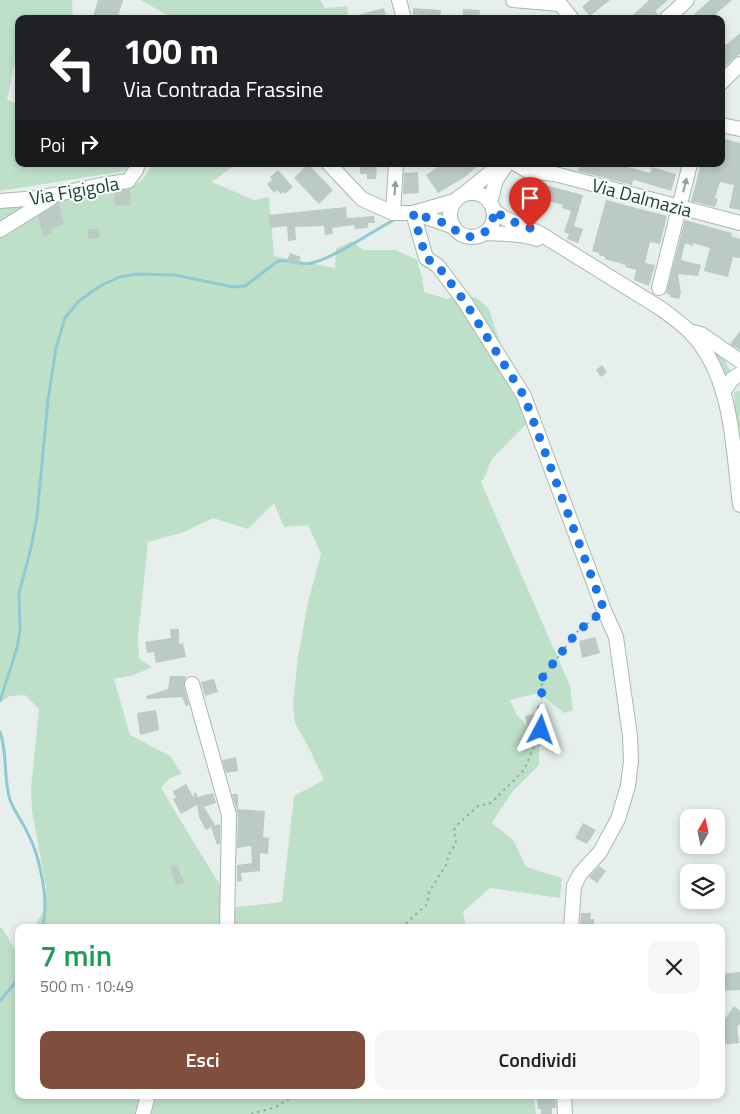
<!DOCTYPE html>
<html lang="it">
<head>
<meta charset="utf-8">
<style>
  body { margin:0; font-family:"Titillium Web",sans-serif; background:#f6f6f6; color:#222; height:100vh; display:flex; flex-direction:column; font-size:19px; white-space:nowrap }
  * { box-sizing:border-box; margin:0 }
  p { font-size:16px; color:#767676 }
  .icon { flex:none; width:28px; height:28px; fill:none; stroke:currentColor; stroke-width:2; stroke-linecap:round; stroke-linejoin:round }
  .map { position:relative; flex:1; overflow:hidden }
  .sheet { position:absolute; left:15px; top:924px; width:710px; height:175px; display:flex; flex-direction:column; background:#fff; border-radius:10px; box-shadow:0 2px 8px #0003 }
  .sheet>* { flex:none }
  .top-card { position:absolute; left:15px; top:15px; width:710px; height:152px; border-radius:10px; box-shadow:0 2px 8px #0003; background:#202124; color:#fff; overflow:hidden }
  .needle { width:32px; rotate:9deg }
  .buttons { position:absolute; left:680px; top:809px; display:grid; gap:10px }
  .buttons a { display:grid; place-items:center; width:45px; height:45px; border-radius:10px; background:#fff; box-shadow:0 2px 8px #0003; font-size:25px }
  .pin { position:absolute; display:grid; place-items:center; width:42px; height:42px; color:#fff; margin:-51px -21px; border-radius:50% 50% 50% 0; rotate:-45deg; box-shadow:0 0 5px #0007 }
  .pin .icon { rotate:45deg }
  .me { position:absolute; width:55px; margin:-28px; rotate:4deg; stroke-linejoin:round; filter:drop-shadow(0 0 4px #0008) }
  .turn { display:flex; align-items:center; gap:18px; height:105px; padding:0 25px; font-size:22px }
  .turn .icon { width:65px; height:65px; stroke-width:2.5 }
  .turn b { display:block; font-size:35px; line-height:42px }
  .then { display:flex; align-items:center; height:48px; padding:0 25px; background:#0003; gap:10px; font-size:19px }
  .round { display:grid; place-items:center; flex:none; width:52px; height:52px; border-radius:10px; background:#f6f6f6 }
  .overview { display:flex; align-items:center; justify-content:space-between; height:85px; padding:0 25px }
  h1 { font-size:30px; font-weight:600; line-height:38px; color:#1e9e55 }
  .action { display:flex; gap:10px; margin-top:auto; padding:10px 25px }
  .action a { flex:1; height:58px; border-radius:10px; background:#804e3d; color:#fff; font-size:20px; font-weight:600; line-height:58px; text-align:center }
  .action a+a { background:#f6f6f6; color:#222 }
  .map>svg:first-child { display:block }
  .green { fill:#bfe0c8; fill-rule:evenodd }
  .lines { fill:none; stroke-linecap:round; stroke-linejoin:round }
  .stream { stroke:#8ec9d4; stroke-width:3 }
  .building { fill:#bbcac4 }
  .minor-casing { stroke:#a8b8b2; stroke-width:16 }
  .path { stroke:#86b3a5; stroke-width:2; stroke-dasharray:2.5 4; stroke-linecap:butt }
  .minor { stroke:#fff; stroke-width:14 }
  .oneway { fill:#92a09c }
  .route { stroke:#1a73e8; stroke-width:9; stroke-dasharray:0 16.2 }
  .labels { text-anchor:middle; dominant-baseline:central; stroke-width:4; stroke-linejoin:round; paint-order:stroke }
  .street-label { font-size:19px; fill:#24423a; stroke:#f7fbf9 }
</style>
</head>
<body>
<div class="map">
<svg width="740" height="1114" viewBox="0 0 740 1114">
  <rect width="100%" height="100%" fill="#e6efeb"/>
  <g class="green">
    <polygon points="0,0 72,0 73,19 19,19 19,51 17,51 7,100 19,104 19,164 133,164 124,170 119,172 0,191"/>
    <polygon points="140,0 320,0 325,8 347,6 348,19 175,19"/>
    <path d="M152 164H236L212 182 254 200 269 197 274 256 335 268 336 249 352 241 363 250H396L417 260 422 277 424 292 447 299 461 295 477 298 489 309 504 355 523 402 527 423 492 459 484 478 481 482 570 686 573 710 564 713 539 693 510 700 517 715 539 739V765L512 792 492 823 514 841 526 867 562 878 560 898 490 888 463 912 466 927H34L45 908 46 887 32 811 31 788 39 709 25 695 10 696 0 702V209L130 188C141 182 148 175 152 164ZM274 503 284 527 308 525 321 554 308 602 298 657 293 704 295 723 310 750 324 780 294 796 282 902 229 908 221 887 161 788 170 778 182 774 170 756 130 735 114 679 134 675 152 667 139 659 138 637 148 542 184 532 213 518 248 529Z"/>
    <polygon points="708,344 725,358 726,364 731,371 726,377"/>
    <polygon points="740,391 740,449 737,439 734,392"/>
    <polygon points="0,928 2,928 19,956 19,1095 506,1095 507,1099 534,1096 536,1114 0,1114"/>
  </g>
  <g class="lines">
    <g class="stream">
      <path d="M0 701 17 648 20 630 19 593 31 548 37 516 48 400 56 348 65 318 78 302 91 292 104 284 120 277 136 274 175 275 233 287 245 286 278 261C290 259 300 266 312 263 335 257 370 233 392 221"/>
      <path d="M0 732C8 754 3 778 10 800 15 813 23 822 28 834 40 856 50 904 42 928"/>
      <polyline points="0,1001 19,978"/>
    </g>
  </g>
  <g class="building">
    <polygon points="98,0 123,0 117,19 100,19 93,17"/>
    <polygon points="590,0 610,0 590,16 582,7"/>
    <polygon points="649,0 668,0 655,11 659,15 657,19 629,19"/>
    <polygon points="710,0 732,0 710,19 689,19"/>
    <polygon points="384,8 387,19 354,19 354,16"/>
    <polygon points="413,8 441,10 440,19 413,19"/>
    <polygon points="463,9 480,10 479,19 462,19"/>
    <polygon points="740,33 740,54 734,58 721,70 721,49"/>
    <polygon points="721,138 740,143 740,210 729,208 734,185 720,182 715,198 718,199 715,207 691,201 701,164 721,164"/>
    <polygon points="308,164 333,190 319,204 294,178"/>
    <polygon points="360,164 377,164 376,179 367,179 367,174 360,174"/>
    <polygon points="442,164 480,164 465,177 438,193 426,175"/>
    <polygon points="580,164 617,164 650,173 652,167 676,174 671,191 635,180 633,180 632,185 578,171"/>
    <polygon points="278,170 293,187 285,194 283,192 281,194 277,190 274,193 267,184 272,180 270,177"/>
    <polygon points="418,172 419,193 403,194 404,173"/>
    <polygon points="518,180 527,180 583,195 574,226 583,229 578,243 567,239 569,234 564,232 571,211 562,208 563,205 527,196 524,208 513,204 510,200 510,193 517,186"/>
    <polygon points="130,189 131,205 115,206 114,192"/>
    <polygon points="606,200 667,216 660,244 650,242 645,263 655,265 649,286 634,280 636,270 625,267 626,265 605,259 605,257 599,255 599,253 592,251"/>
    <polygon points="59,203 64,225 51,228 52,234 43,236 38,216"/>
    <polygon points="346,207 347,218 374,216 375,223 368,223 368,228 355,229 354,225 332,228 333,234 325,235 324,226 295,227 296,240 288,241 287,226 270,228 268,215"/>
    <polygon points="685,220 732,233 731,236 740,239 740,258 733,257 728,277 704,271 710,248 693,243 693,246 685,243 681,260 701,265 698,276 678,274 681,292 679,299 670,297 670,295 666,293"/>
    <polygon points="88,229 99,229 99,238 88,239"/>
    <polygon points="290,253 301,257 298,265 287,261"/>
    <polygon points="740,331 740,350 730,344"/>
    <polygon points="602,365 607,372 601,377 596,370"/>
    <polygon points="170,629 179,629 179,644 183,643 186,657 156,663 154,652 147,653 145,642 171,638"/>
    <polygon points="595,637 600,653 582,658 579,641"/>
    <polygon points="170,676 186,676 184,686 189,705 186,706 182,697 147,699 146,696 168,689"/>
    <polygon points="214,679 218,692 205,696 201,682"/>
    <polygon points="156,710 159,730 140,735 137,713"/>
    <polygon points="534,714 537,726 528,729 525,716"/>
    <polygon points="236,757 238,771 226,773 222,760"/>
    <polygon points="186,784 194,798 194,793 195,792 198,797 213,793 216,803 204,807 215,825 211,827 220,824 220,844 217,845 211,827 206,830 199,817 197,805 181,814 173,799 176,798 173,791"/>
    <polygon points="232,794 238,794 238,809 265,811 263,837 269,838 268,854 260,853 260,871 241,873 242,881 237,882 237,865 252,863 251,846 237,848 238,815"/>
    <polygon points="583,823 596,830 587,844 575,838"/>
    <polygon points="177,865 184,883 176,885 170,867"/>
    <polygon points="599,866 606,871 597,883 589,877"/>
    <polygon points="581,913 591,913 590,919 594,919 594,928 580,928"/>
    <polygon points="740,972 740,990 721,991 721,974"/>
    <polygon points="734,1006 740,1011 740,1024 737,1027 739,1043 721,1045 721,1020 724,1020"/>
    <polygon points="537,1095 555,1095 556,1108 552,1108 552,1114 541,1114 541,1109 538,1109"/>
  </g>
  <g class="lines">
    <g class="minor-casing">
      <g id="minor">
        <polyline points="399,0 404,19"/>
        <polyline points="513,0 560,4 572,19"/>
        <polyline points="666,19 687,0"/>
        <polyline points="721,83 740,64"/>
        <polyline points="721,125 740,129"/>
        <polyline points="329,164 362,199 393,213 413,213 454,201"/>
        <polyline points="516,164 528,171 555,174 740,223"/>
        <circle cx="472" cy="215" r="22"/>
        <polyline points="464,194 501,164"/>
        <polyline points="0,201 38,198 101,185 128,181 136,170 138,164"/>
        <polyline points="490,203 496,180 506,165"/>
        <path d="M493 210 506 219 539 233 660 308C671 316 681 323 690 332 733 376 733 448 740 505"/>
        <polyline points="393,213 396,164"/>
        <polyline points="413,213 426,258 438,266 465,302 524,396 604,610 616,637 630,736 631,761 628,786 618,819 600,852 580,874 574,886 571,928"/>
        <polyline points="414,213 454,227"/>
        <polyline points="0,230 51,198"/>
        <path d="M484 233C502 234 520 233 537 239"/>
        <polyline points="659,288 690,164"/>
        <polyline points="693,332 701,334 740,361"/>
        <polyline points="723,393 732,379 740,374"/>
        <polyline points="192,684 229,815 227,928"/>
        <polyline points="564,1095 565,1114"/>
        <polyline points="143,1114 148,1095"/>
      </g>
    </g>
    <g class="path">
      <polyline points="401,928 427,904 429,892 446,865 449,854 456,843 454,830 457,825 478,806 491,803 524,770 541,730 542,678 577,632 594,618"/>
      <polyline points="251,1114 276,1107 295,1095"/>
    </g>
    <use href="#minor" class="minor"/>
  </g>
  <defs><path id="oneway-solid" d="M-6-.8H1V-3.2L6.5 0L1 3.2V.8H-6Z" transform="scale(1.25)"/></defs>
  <g class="oneway">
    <use href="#oneway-solid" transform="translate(685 185) rotate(-76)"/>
    <use href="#oneway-solid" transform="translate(395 188) rotate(-86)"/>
  </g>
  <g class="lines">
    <path class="route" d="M530 228 506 219 494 210C494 227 481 242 463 235 457 233 453 227 447 224 436 220 424 217 413 213L426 258 438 266 465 302 524 396 604 610 577 632 542 678 541 730"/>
  </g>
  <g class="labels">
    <g class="street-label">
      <text transform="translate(74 190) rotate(-10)">Via Figigola</text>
      <text transform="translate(642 197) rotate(15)">Via Dalmazia</text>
    </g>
  </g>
</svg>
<div class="buttons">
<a><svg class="needle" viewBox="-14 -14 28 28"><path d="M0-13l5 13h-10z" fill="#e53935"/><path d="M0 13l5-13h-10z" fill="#767676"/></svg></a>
<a><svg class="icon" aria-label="layers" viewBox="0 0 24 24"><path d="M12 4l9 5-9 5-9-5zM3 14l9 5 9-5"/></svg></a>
</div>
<div class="pin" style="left:530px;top:228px;background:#d93025"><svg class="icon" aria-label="arrive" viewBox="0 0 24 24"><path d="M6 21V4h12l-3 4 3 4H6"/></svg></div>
<svg class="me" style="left:541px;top:730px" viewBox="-20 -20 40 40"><path d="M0-17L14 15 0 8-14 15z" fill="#1a73e8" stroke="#fff" stroke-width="4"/></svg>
<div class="top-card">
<div class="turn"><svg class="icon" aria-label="left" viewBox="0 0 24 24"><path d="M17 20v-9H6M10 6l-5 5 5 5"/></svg><div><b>100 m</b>Via Contrada Frassine</div></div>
<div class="then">Poi<svg class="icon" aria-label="right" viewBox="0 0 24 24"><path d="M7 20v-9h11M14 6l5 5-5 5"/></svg></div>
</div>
<section class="sheet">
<div class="overview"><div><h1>7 min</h1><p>500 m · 10:49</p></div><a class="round"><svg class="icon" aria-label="close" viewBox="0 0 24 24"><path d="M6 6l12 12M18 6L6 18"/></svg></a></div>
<div class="action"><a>Esci</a><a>Condividi</a></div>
</section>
</div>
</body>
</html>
